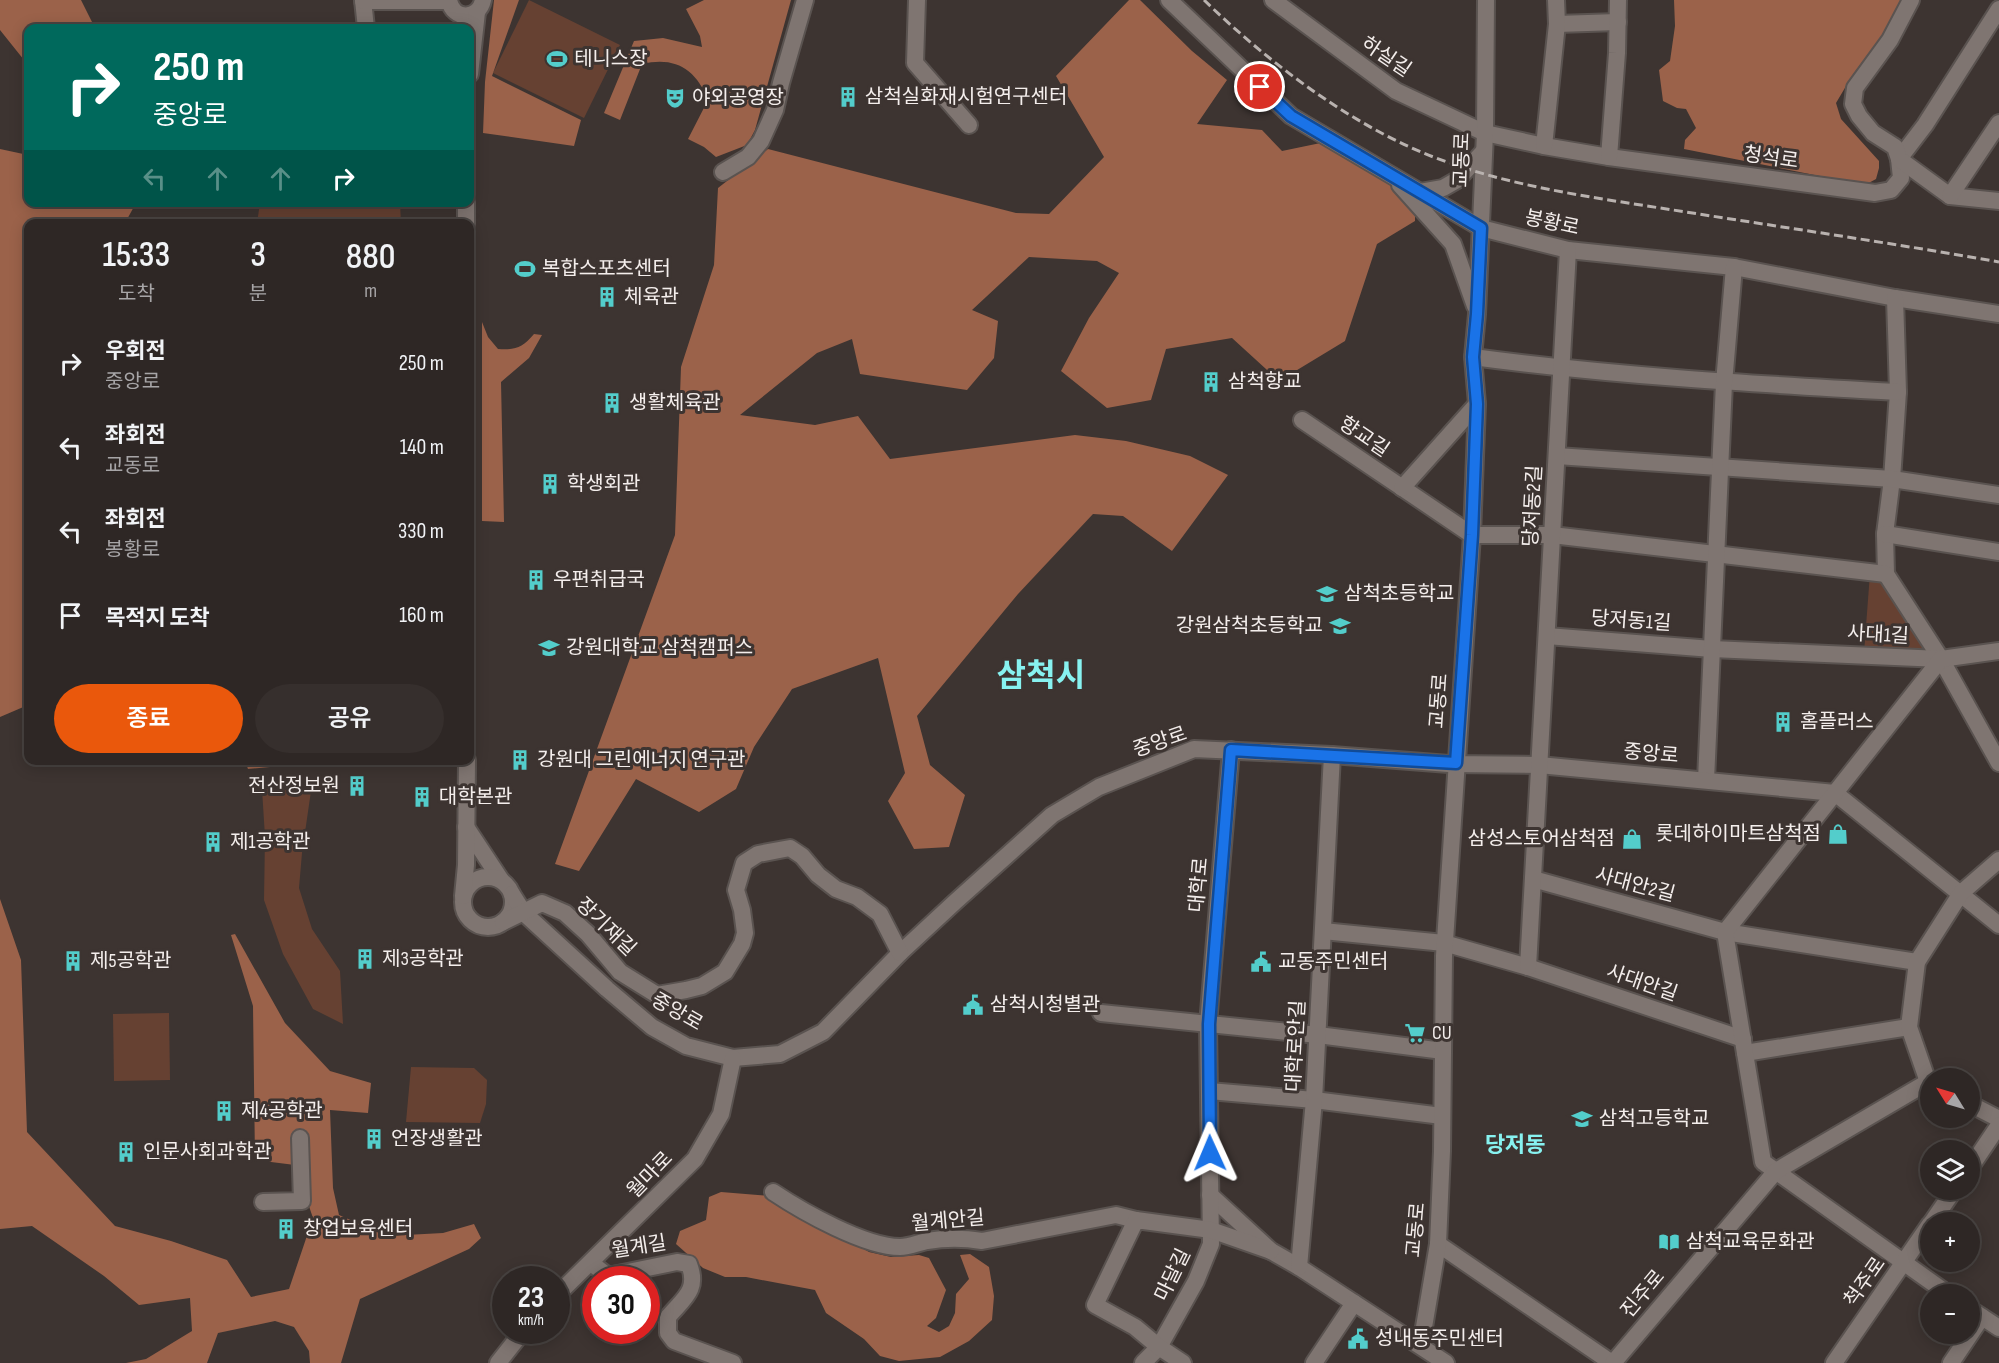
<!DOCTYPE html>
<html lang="ko">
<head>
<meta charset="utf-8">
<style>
  body { margin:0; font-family:"Sofia Sans Condensed","Noto Sans KR",sans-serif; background:#362f2d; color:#f1f3f6; height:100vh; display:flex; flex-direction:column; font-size:22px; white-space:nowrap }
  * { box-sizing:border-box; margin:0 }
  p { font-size:20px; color:#a7a5a7 }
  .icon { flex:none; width:33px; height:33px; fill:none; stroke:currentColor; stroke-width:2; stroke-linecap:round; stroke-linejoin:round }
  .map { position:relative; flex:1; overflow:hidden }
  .side { position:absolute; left:24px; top:219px; width:450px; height:546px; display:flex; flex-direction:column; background:#2e2725; border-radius:12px; box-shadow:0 3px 15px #0003,0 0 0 2px #494442 }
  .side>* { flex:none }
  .banner { position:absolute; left:24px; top:24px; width:450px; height:183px; border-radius:12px; box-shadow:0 3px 15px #0003,0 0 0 2px #494442; background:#00695c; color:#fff; overflow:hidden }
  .needle { width:39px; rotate:307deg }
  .tools { position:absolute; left:1920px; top:1068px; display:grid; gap:12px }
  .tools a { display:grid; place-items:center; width:60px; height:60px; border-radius:50%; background:#2e2725; box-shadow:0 3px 15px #0003,0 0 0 2px #494442; font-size:30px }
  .speed { position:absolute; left:492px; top:1266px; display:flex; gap:12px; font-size:30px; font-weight:700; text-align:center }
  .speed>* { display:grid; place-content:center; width:78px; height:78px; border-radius:50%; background:#2e2725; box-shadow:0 3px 15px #0003,0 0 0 2px #494442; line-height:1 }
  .speed small { font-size:15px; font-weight:400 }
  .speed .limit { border:9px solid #d22; background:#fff; color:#111 }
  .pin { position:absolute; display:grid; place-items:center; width:51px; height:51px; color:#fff; margin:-26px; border:3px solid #fff; border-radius:50%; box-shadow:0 2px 6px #0007 }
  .me { position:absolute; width:66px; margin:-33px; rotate:359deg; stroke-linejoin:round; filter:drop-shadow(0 0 4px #0008) }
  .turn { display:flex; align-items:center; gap:21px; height:126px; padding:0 30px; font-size:27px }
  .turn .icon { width:78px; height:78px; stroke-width:2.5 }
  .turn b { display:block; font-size:42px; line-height:51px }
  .lanes { display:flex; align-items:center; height:57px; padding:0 30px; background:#0003; justify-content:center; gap:30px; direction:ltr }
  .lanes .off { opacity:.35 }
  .eta { display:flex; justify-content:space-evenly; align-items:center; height:102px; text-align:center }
  .eta b { font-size:36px; font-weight:600; line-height:42px }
  .action { display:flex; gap:12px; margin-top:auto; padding:12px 30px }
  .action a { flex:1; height:69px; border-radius:36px; background:#ea580c; color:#fff; font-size:24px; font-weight:600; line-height:69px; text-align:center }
  .action a+a { background:#362f2d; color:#f1f3f6 }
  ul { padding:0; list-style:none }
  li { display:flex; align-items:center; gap:18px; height:84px; padding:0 30px }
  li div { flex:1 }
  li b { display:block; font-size:22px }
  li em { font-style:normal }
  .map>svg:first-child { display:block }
  .green { fill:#664132 }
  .forest { fill:#9b624a }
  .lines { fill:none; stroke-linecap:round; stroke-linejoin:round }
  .minor-casing { stroke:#5a5350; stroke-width:20 }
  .minor { stroke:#7f7571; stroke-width:16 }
  .rail { stroke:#b9b2af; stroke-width:3; stroke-dasharray:9 4.5; stroke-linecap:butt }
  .route-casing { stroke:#114b97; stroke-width:15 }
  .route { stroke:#1a73e8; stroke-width:10 }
  .labels { text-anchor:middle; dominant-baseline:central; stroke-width:6; stroke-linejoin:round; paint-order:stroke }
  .street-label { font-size:20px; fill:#f4eeec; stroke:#3d3431 }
  .poi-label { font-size:20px; fill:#f4eeec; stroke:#3d3431; text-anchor:start }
  .quarter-label { font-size:22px; font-weight:bold; fill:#87f2f0; stroke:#3d3431 }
  .town-label { font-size:32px; font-weight:bold; fill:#87f2f0; stroke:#3d3431 }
</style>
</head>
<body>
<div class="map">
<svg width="1999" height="1363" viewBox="0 0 1999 1363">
  <rect width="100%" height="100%" fill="#3d3431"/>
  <g class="green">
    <polygon points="529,0 620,45 584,118 493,73"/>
    <polygon points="260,203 400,203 401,223 257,223"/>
    <polygon points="1870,573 1893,575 1936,656 1864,653"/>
    <polygon points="262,789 311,791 302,853 299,888 312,929 340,971 343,1024 313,1009 283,954 264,900 265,837"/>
    <polygon points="169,1013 170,1080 114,1081 113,1014"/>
    <polygon points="411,1067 474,1068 487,1080 486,1104 480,1123 406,1122"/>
  </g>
  <g class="forest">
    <polygon points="0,0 81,0 95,28 28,28 28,65 0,30"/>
    <polygon points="494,0 519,0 492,76 581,120 574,146 483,133 485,82"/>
    <path d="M704 0H791L755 130 747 145 716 157 704 147 688 139 708 100C696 69 675 56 642 64L620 120 604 113 634 41 663 38 702 47 700 36 686 9Z"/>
    <polygon points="1129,0 1140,0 1192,51 1227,80 1197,124 1262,130 1282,151 1335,140 1415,199 1415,221 1377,244 1345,341 1279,381 1232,338 1166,349 1151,400 1107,408 1061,371 1089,318 1119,273 1097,261 1029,257 972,310 998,321 994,358 967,390 860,374 852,339 817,353 740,415 815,425 858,416 890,459 1075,435 1126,441 1190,456 1228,475 1172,551 1123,516 1093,514 1018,594 917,716 930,765 965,795 949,847 914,849 888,801 905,773 878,658 792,689 754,747 736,789 699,812 636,779 579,871 555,864 675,535 681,367 714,265 718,188 768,149 1016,213 1049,214 1104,157 1056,76"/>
    <polygon points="1674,0 1903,0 1882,42 1869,53 1852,76 1836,103 1841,119 1879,161 1879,168 1876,179 1865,185 1684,149 1685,140 1696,128 1686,109 1677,108 1663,101 1659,70 1670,61 1675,26"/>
    <polygon points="0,149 28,155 28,202 136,203 125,223 28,224 28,705 0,717"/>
    <path d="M482 322 488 337 498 349C516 350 522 348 534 334L542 335 529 358 501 382 504 522 482 521Z"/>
    <polygon points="245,761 301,761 302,764 248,769"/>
    <polygon points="0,899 21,960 27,1132 115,1226 171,1241 227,1260 251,1297 289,1289 313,1218 295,1165 255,1160 253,1006 231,935 235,934 285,1023 330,1071 371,1083 368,1113 330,1110 333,1188 339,1215 387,1236 443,1233 474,1224 481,1238 469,1249 360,1299 341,1363 310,1363 309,1351 294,1327 275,1321 218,1333 207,1363 126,1363 146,1359 192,1331 190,1298 139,1305 104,1276 32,1226 0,1229"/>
    <polygon points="721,1192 771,1196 869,1252 891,1257 919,1255 929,1258 946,1290 936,1318 927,1326 939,1332 949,1326 955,1313 956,1294 969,1279 960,1255 970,1254 989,1267 994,1296 992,1320 969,1341 940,1357 899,1361 880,1356 864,1339 826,1313 815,1290 746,1277 725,1277 703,1268 676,1244 680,1231 706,1220 709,1197"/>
  </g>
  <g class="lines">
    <g class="minor-casing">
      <g id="minor">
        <polyline points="363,0 366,28"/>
        <path d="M449 0C453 21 479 20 483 0"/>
        <polyline points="917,0 915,63 969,125"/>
        <polyline points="1169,0 1291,116 1481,228 1568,250 1734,267 1895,298 1999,314"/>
        <polyline points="1273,0 1396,91 1485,133 1544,146 1609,157 1875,193 1891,190 1901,178 1899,159 1925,125 1999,9"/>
        <polyline points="1911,0 1890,40 1855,88 1853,104 1859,116 1873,133 1895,147 1899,159 1950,196 1999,201"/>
        <polyline points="363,1 449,1"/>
        <polyline points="1557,24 1618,22"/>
        <polyline points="470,74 477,12"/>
        <polyline points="1544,146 1557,24 1556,0"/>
        <polyline points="1609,157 1617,53 1618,0"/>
        <polyline points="723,172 748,157 761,141 775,110 781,83 805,0"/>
        <polyline points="1400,185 1453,244 1475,306"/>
        <polyline points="1420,192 1443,188 1457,180 1484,151"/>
        <polyline points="1950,196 1999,123"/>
        <polyline points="466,202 466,224"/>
        <polyline points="1895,298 1898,392 1892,479 1885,534 1886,574 1941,659 1999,763"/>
        <path d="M1473 357C1614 376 1756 384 1898 392"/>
        <polyline points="1302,420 1472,535 1552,535 1886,574"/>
        <polyline points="1557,456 1892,479 1999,495"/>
        <polyline points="1402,488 1477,404"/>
        <polyline points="1885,534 1999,552"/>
        <polyline points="1547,636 1712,649 1941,659"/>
        <polyline points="1706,780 1724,383 1734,267"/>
        <polyline points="466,827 501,880"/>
        <circle cx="488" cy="902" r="25"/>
        <polyline points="1533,879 1725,932 1917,962"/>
        <polyline points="512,894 524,913 607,989 652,1027 686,1046 733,1058 780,1054 823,1032 900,953 955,902 1052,815 1099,787 1194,749 1332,755 1449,764 1539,765 1835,793 1999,925"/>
        <polyline points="463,896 466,865 467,760"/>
        <polyline points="503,922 542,903 565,913 588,934 620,972 657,995 686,990 702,986 725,972 742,944 745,933 742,910 736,890 744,863 758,854 790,848 802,856 818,875 836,889 857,897 880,914 900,953"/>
        <polyline points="1323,931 1444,943 1528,967 1743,1039"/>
        <polyline points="1528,967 1568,250"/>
        <polyline points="1101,1013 1318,1035 1443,1051"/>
        <polyline points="1745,1053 1909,1027"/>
        <polyline points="1928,1082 1909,1027 1917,962 1961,893 1999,860"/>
        <polyline points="1209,1091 1314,1100 1442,1116"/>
        <polyline points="1970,1104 1999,1119"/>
        <polyline points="1970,1168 1999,1125"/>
        <path d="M773 1192C803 1212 865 1247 900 1247 909 1247 918 1243 927 1241 946 1238 963 1238 982 1241L1116 1215 1136 1220"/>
        <polyline points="1210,1195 1271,1251 1299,1267 1446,1363"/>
        <polyline points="263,1202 302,1201 300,1138"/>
        <polyline points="1932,1222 1954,1190"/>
        <polyline points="1438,1244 1612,1363"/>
        <path d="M591 1263 608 1276 677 1262 689 1264C699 1290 684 1298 668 1317V1333L674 1341 733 1363"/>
        <polyline points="1299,1267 1314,1100 1332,755"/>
        <polyline points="1948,1294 1763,1162 1725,932 1941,659 1999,651"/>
        <polyline points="556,1296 695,1159 721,1114 733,1058"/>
        <polyline points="1970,1309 1999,1328"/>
        <polyline points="1421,1345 1438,1244 1442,1151 1444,956 1472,535 1477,404 1473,357 1477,314 1485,133 1486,0"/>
        <polyline points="498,1363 524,1330"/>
        <polyline points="1143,1363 1159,1347 1196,1281 1211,1244 1208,1024 1231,750"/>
        <polyline points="1183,1363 1159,1347 1135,1327 1095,1305 1136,1220 1211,1230 1271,1251"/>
        <polyline points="1314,1363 1354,1303"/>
        <polyline points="1613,1363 1776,1171 1928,1082"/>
        <polyline points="1834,1363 1930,1224"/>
        <polyline points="1951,1363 1982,1317"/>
      </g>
    </g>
    <use href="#minor" class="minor"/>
    <path class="rail" d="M1204 0C1271 65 1358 131 1447 162 1519 188 1597 198 1673 210 1781 227 1891 243 1999 262"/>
  </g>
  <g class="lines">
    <g class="route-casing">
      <polyline id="route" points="1210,1153 1209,1024 1231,750 1456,763 1472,535 1477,404 1473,357 1477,314 1481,228 1291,116 1260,87"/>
    </g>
    <use href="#route" class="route"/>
  </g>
  <defs>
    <g id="stadium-bare" transform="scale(1.62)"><path d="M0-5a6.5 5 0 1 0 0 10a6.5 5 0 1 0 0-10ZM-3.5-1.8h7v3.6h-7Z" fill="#53cdcb" stroke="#3d3431" stroke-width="2.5" paint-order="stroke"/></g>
    <g id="building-bare" transform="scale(1.62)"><path d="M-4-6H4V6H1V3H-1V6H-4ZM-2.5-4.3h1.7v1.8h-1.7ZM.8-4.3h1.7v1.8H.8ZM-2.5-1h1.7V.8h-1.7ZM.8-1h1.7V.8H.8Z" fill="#53cdcb" stroke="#3d3431" stroke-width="2.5" paint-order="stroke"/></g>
    <g id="theatre-bare" transform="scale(1.62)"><path d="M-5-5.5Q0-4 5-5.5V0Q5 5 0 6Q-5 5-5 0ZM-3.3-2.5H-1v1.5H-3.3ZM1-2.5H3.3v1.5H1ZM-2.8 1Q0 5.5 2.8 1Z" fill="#53cdcb" stroke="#3d3431" stroke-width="2.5" paint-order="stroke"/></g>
    <g id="school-bare" transform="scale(1.62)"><path d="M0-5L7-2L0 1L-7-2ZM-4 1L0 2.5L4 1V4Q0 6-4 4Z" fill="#53cdcb" stroke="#3d3431" stroke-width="2.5" paint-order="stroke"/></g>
    <g id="university-bare" transform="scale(1.62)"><path d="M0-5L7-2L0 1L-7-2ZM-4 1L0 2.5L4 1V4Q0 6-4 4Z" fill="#53cdcb" stroke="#3d3431" stroke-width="2.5" paint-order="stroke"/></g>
    <g id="shop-bare" transform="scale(1.62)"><path d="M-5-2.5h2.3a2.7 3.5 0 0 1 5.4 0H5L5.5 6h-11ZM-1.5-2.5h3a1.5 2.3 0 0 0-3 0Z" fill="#53cdcb" stroke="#3d3431" stroke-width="2.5" paint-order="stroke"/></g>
    <g id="civic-bare" transform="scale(1.62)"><path d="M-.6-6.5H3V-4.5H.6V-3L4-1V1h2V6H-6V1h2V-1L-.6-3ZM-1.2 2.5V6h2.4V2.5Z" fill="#53cdcb" stroke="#3d3431" stroke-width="2.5" paint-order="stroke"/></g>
    <g id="supermarket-bare" transform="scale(1.62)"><path d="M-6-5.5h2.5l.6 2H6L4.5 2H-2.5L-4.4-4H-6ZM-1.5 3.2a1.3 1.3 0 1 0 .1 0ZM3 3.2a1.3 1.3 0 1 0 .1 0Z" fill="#53cdcb" stroke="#3d3431" stroke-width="2.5" paint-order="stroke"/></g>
    <g id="library-bare" transform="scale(1.62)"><path d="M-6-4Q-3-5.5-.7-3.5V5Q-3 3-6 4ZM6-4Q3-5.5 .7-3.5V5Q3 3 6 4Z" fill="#53cdcb" stroke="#3d3431" stroke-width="2.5" paint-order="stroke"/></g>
  </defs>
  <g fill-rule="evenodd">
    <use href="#stadium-bare" x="557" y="59"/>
    <use href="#building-bare" x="848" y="97"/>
    <use href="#theatre-bare" x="675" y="98"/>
    <use href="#stadium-bare" x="525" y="269"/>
    <use href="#building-bare" x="607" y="297"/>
    <use href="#building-bare" x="1211" y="382"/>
    <use href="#building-bare" x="612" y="403"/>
    <use href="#building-bare" x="550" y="484"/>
    <use href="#building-bare" x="536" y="580"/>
    <use href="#school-bare" x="1327" y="594"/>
    <use href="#school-bare" x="1340" y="626"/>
    <use href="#university-bare" x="549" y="648"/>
    <use href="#building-bare" x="1783" y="722"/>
    <use href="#building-bare" x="520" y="760"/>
    <use href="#building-bare" x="357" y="786"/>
    <use href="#building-bare" x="422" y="797"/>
    <use href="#shop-bare" x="1838" y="834"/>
    <use href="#shop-bare" x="1632" y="839"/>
    <use href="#building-bare" x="213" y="842"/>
    <use href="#building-bare" x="365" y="959"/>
    <use href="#building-bare" x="73" y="961"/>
    <use href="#civic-bare" x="1261" y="962"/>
    <use href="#civic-bare" x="973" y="1005"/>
    <use href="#supermarket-bare" x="1415" y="1033"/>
    <use href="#building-bare" x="224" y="1111"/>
    <use href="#school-bare" x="1582" y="1119"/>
    <use href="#building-bare" x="374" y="1139"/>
    <use href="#building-bare" x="126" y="1152"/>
    <use href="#building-bare" x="286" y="1229"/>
    <use href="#library-bare" x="1669" y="1242"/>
    <use href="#civic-bare" x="1358" y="1339"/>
  </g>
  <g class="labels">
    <g class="street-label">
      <text transform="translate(1386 57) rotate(34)">하실길</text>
      <text transform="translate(1771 158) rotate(8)">청석로</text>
      <text transform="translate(1462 160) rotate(-88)">교동로</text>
      <text transform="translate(1552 223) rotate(12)">봉황로</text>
      <text transform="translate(1364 437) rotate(34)">향교길</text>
      <text transform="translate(1533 506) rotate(-87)">당저동2길</text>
      <text transform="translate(1631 621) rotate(4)">당저동1길</text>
      <text transform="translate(1878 635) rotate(3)">사대1길</text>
      <text transform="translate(1439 701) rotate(-86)">교동로</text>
      <text transform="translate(1160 742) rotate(-19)">중앙로</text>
      <text transform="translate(1651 754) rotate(5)">중앙로</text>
      <text transform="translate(1199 885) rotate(-85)">대학로</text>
      <text transform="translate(1635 885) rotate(15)">사대안2길</text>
      <text transform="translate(606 927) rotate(44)">장기재길</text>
      <text transform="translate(1642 983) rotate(19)">사대안길</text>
      <text transform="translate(677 1012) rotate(30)">중앙로</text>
      <text transform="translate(1296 1046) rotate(-87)">대학로안길</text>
      <text transform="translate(650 1175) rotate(-46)">월마로</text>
      <text transform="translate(948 1221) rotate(-5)">월계안길</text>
      <text transform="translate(1416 1230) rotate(-85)">교동로</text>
      <text transform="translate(639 1247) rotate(-9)">월계길</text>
      <text transform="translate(1173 1275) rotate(-64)">마달길</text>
      <text transform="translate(1865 1282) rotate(-55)">척주로</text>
      <text transform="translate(1643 1294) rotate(-50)">진주로</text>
    </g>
    <g class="poi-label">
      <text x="574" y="59">테니스장</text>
      <text x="865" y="97">삼척실화재시험연구센터</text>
      <text x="692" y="98">야외공영장</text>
      <text x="542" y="269">복합스포츠센터</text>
      <text x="624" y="297">체육관</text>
      <text x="1228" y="382">삼척향교</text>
      <text x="629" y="403">생활체육관</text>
      <text x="567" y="484">학생회관</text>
      <text x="553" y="580">우편취급국</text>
      <text x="1344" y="594">삼척초등학교</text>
      <text x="1323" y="626" text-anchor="end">강원삼척초등학교</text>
      <text x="566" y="648">강원대학교 삼척캠퍼스</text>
      <text x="1800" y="722">홈플러스</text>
      <text x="537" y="760">강원대 그린에너지 연구관</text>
      <text x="340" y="786" text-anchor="end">전산정보원</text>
      <text x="439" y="797">대학본관</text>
      <text x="1821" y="834" text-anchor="end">롯데하이마트삼척점</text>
      <text x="1615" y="839" text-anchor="end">삼성스토어삼척점</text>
      <text x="230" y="842">제1공학관</text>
      <text x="382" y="959">제3공학관</text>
      <text x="90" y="961">제5공학관</text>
      <text x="1278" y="962">교동주민센터</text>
      <text x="990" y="1005">삼척시청별관</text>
      <text x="1432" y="1033">CU</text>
      <text x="241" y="1111">제4공학관</text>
      <text x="1599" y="1119">삼척고등학교</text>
      <text x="391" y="1139">언장생활관</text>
      <text x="143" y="1152">인문사회과학관</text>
      <text x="303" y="1229">창업보육센터</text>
      <text x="1686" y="1242">삼척교육문화관</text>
      <text x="1375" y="1339">성내동주민센터</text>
    </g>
    <g class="quarter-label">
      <text x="1515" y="1145">당저동</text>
    </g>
    <g class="town-label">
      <text x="1041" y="676">삼척시</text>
    </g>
  </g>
</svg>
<div class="tools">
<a><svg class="needle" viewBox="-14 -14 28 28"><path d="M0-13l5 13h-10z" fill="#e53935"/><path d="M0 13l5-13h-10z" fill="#a7a5a7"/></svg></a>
<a><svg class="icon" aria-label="layers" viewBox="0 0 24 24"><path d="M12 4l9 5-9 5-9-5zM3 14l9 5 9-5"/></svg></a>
<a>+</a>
<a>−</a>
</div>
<div class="speed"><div>23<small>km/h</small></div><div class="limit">30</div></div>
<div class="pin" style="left:1260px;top:87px;background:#d93025"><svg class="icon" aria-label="arrive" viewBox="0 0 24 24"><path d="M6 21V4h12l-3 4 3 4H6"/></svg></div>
<svg class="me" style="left:1210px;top:1153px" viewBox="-20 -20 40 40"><path d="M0-17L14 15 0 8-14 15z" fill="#1a73e8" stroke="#fff" stroke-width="4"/></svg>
<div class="banner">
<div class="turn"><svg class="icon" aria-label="right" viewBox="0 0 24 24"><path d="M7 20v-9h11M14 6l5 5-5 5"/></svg><div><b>250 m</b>중앙로</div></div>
<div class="lanes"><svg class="icon off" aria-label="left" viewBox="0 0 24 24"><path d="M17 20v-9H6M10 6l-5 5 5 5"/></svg><svg class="icon off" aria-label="ahead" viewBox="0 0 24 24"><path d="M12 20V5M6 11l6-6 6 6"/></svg><svg class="icon off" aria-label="ahead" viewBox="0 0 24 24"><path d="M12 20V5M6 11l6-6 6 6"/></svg><svg class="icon" aria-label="right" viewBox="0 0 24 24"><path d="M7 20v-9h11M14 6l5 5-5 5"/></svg></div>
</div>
<section class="side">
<div class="eta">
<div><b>15:33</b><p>도착</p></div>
<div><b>3</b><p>분</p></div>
<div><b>880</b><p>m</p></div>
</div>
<ul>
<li><svg class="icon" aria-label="right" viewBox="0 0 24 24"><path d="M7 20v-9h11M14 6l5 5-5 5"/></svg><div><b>우회전</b><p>중앙로</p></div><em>250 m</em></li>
<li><svg class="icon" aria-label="left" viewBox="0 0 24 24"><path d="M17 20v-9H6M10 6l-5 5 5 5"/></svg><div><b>좌회전</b><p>교동로</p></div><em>140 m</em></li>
<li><svg class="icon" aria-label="left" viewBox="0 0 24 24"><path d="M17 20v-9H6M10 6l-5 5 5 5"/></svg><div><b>좌회전</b><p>봉황로</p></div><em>330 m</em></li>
<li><svg class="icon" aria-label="arrive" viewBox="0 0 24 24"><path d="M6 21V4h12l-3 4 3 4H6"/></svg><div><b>목적지 도착</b></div><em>160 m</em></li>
</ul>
<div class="action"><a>종료</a><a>공유</a></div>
</section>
</div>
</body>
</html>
